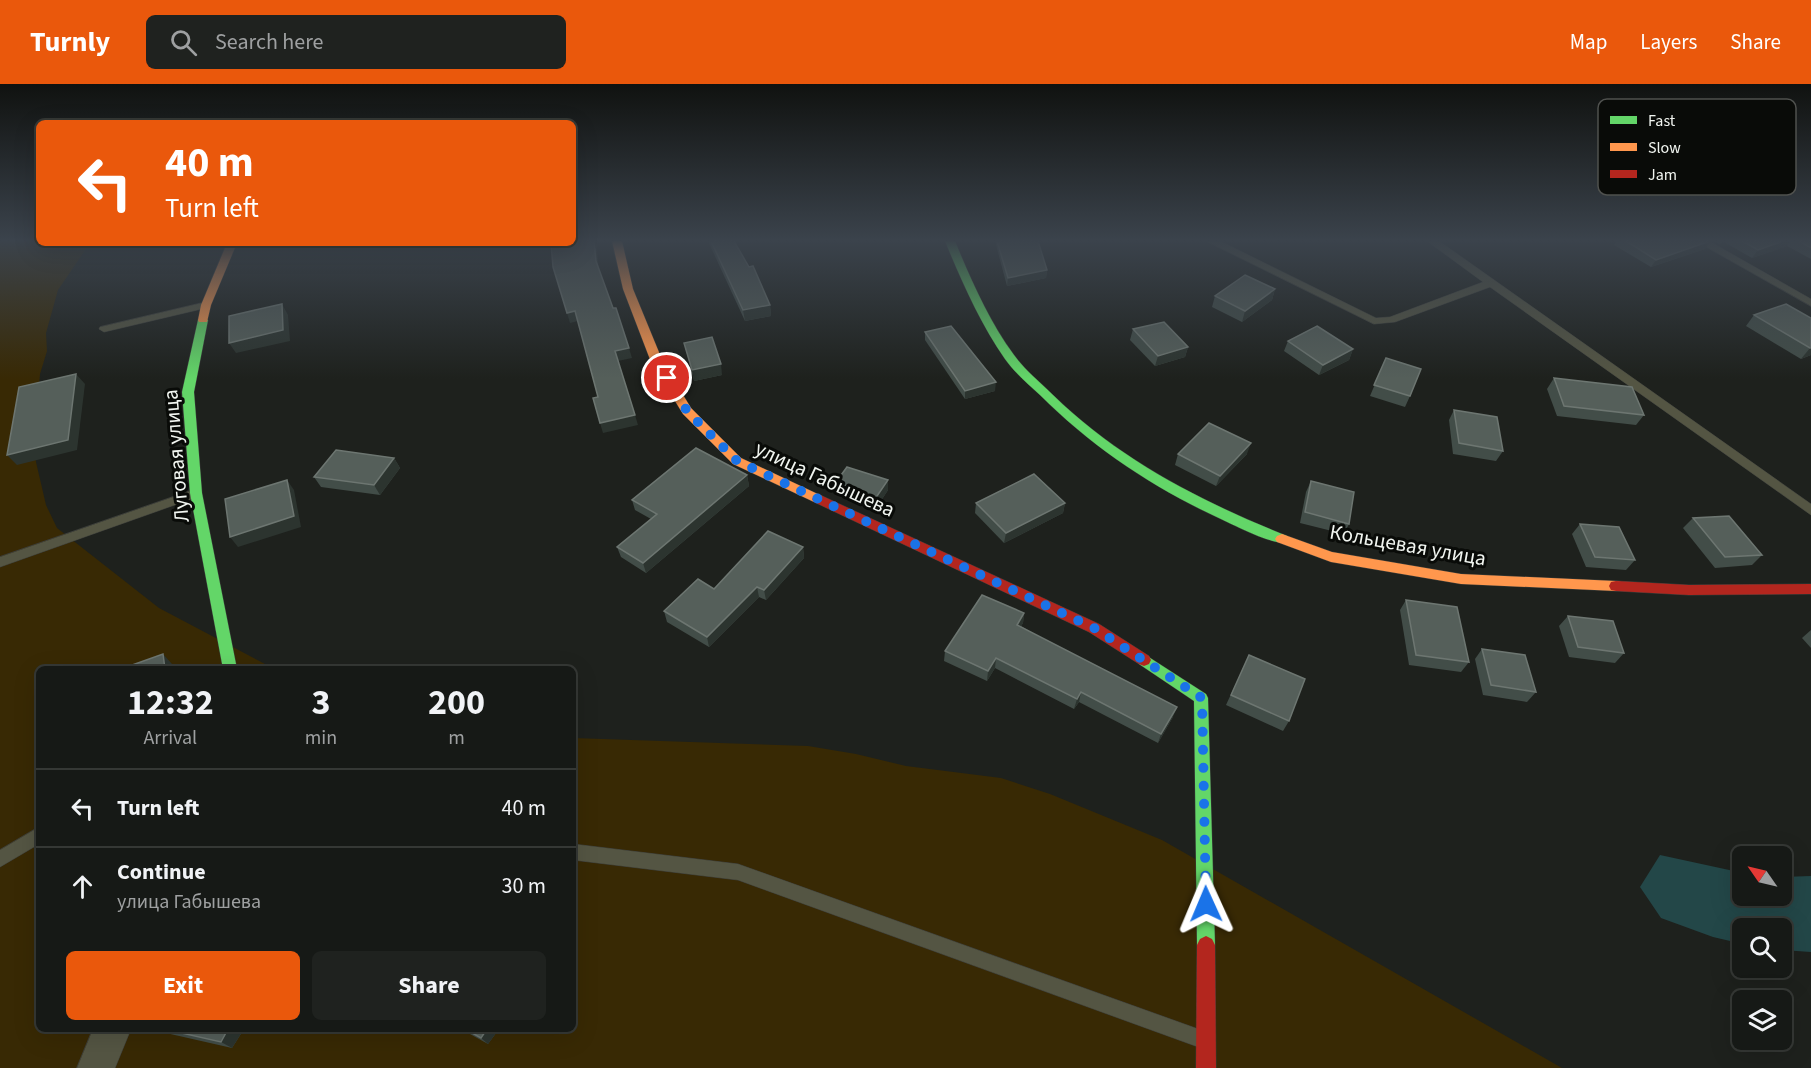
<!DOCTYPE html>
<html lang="en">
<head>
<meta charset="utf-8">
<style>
  body { margin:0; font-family:"Source Sans 3",sans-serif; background:#1f221f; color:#f1f3f6; height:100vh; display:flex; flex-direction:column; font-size:22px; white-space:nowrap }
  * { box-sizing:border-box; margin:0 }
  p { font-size:20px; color:#9ea0a1 }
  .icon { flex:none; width:33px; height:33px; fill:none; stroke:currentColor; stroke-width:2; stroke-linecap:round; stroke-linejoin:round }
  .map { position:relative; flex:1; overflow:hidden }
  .side { position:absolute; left:36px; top:582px; width:540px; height:366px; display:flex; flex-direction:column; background:#161916; border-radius:9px; box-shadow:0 6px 24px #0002,0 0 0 2px #353835 }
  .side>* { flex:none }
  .hud { position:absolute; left:36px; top:36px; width:540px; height:126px; border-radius:9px; box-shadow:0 6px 24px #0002,0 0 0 2px #353835; background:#ea580c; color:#fff; overflow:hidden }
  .needle { width:39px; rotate:304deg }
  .buttons { position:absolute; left:1732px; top:762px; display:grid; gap:12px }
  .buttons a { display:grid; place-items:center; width:60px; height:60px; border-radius:9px; background:#161916; box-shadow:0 6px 24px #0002,0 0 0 2px #353835; font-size:30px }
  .pin { position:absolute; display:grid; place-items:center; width:51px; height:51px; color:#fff; margin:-26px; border:3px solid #fff; border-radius:50%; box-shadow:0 2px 6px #0007 }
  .me { position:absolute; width:66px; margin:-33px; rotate:359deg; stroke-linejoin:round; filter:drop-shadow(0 0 4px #0008) }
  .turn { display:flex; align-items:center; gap:21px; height:126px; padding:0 30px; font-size:27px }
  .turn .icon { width:78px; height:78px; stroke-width:2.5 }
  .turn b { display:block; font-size:42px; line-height:51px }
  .eta { display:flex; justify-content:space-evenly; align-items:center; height:102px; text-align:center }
  .eta b { font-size:36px; font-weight:700; line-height:42px }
  .button { display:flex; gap:12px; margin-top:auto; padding:12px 30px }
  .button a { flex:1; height:69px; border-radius:9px; background:#ea580c; color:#fff; font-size:24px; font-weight:700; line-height:69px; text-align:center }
  .button a+a { background:#1f221f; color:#f1f3f6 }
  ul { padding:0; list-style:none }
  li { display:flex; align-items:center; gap:18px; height:78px; padding:0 30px; border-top:2px solid #353835 }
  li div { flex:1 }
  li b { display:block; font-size:22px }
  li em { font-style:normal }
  header { display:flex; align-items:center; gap:36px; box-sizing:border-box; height:84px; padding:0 30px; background:#ea580c; color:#fff }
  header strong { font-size:28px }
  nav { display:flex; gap:33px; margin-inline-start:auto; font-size:21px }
  .search { width:420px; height:54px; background:#1f221f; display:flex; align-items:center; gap:15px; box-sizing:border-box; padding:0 21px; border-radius:9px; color:#9ea0a1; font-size:22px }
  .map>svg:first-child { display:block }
  .green { fill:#382904 }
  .water { fill:#234748 }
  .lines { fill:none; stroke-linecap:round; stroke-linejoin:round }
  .lane-casing { stroke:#3c3e3b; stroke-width:1 }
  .street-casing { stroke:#3c3e3b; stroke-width:1 }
  .fast-casing { stroke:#3c3e3b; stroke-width:1 }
  .slow-casing { stroke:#3c3e3b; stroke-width:1 }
  .jam-casing { stroke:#3c3e3b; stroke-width:1 }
  .lane { fill:#545543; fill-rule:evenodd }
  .street { fill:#545543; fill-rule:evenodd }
  .fast { fill:#63d668; fill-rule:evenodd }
  .slow { fill:#ff974d; fill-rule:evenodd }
  .jam { fill:#b3261e; fill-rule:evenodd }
  .wall { fill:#424d48 }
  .shaded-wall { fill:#2c342f }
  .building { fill:#555f5a; stroke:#6d7671; stroke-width:1.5 }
  .route { stroke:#1a73e8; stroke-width:10; stroke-dasharray:0 18 }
  .labels { text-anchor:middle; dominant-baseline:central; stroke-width:6; stroke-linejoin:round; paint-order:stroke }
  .street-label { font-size:21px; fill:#f1f5f0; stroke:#090b08 }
  .key { fill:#090b08; stroke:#4f514e; stroke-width:1.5 }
  .key-label { font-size:16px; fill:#f1f5f0 }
</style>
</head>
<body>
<header>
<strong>Turnly</strong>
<div class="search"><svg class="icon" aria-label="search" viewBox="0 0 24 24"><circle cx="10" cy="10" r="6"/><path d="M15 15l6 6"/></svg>Search here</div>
<nav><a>Map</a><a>Layers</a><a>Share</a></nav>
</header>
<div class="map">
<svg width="1811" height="984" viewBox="0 0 1811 984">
  <rect width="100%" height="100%" fill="#1e211d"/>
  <polygon class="green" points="0,157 90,159 58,206 46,249 47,267 40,290 34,355 36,378 46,421 57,444 159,524 265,580 281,585 39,585 39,945 573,945 573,654 808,662 856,670 906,682 1001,694 1050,710 1162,756 1562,984 0,984"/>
  <polygon class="water" points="1660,771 1743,789 1743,812 1782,812 1782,793 1811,792 1811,868 1782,866 1782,844 1743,844 1743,860 1713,853 1661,834 1640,803"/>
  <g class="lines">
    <g class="lane-casing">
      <g id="lane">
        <polygon points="1206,157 1220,157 1376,234 1390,233 1483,198 1427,157 1439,157 1811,420 1811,431 1490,203 1395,238 1374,240"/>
        <polygon points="1696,157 1709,157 1811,215 1811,222"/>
        <polygon points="206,218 210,219 210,223 104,248 99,245 100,243"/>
        <polygon points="196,405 202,409 200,412 0,483 0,473"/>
        <polygon points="39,743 39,760 0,783 0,766"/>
        <polygon points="573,760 738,780 1201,946 1208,948 1210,955 1208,962 1201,964 738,796 573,776"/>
      </g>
    </g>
    <g class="street-casing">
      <polygon id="street" points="93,945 131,945 115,984 77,984"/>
    </g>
    <g class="fast-casing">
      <g id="fast">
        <path d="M945 157H955C971 196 989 237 1014 271 1025 286 1040 298 1053 311 1120 376 1200 417 1287 452L1289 455 1287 458C1274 462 1236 442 1223 436 1155 405 1093 364 1040 311 1028 300 1015 289 1005 275 980 239 962 198 945 157Z"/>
        <polygon points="203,233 208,236 194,308 202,409 237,585 223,585 190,409 182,308 198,236"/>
        <polygon points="1144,570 1206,610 1208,614 1215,861 1212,867 1206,870 1200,867 1197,861 1194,617 1139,580 1137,576 1139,572"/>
      </g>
    </g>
    <g class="slow-casing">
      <g id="slow">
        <polygon points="612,157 622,157 633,205 663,278 691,324 741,374 822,412 824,415 822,418 814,418 733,380 683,330 651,278 623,205"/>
        <polygon points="227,159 237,159 211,221 207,238 199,238 198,236 201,221"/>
        <polygon points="1282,450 1332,468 1461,490 1616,497 1621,498 1623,502 1621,506 1616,507 1461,500 1331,478 1277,458 1275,455 1277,452"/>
      </g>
    </g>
    <g class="jam-casing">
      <g id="jam">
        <polygon points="818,410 1099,540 1149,572 1151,576 1149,580 1144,582 1139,580 1089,548 814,418 812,415"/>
        <polygon points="1616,497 1689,501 1811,500 1811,510 1689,511 1616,507 1611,506 1609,502 1611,498"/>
        <polygon points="1206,852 1212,855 1215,861 1216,984 1196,984 1197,861 1200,855"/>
      </g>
    </g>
    <use href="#lane" class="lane"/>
    <use href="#street" class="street"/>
    <use href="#fast" class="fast"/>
    <use href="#slow" class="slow"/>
    <use href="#jam" class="jam"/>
  </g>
  <g class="wall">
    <polygon points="708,157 734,157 770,221 771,232 745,237"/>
    <polygon points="995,157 1038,157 1047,186 1046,194 1007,202"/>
    <polygon points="1617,157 1711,157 1705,165 1651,183 1614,161"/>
    <polygon points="1714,157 1811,157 1811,175 1787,162 1752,174 1724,158 1719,160"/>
    <polygon points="1275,205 1272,216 1242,238 1212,223 1215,212"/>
    <polygon points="1754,231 1811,234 1811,271 1801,275 1746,242"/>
    <polygon points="1133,245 1188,263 1185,273 1155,282 1130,256"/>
    <polygon points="925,248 995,307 965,315 925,256"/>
    <polygon points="1288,257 1353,265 1349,276 1319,291 1284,267"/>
    <polygon points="684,259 722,291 694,297"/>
    <polygon points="1386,274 1410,312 1405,323 1370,312"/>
    <polygon points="1554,294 1644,331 1636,341 1557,332 1547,305"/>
    <polygon points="1454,326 1503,367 1496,377 1453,370 1449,336"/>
    <polygon points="1178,370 1247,370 1216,402 1175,381"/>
    <polygon points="394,374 400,384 380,411 321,403 314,393"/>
    <polygon points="747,391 749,402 646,489 621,473 617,463 651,435 635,426 632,416"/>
    <polygon points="1311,397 1349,440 1344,450 1300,439 1306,408"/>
    <polygon points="836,398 888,406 875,426 837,408"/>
    <polygon points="976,419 1065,419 1063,429 1004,459 975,429"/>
    <polygon points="1693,434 1762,471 1752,481 1715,484 1683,444"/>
    <polygon points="1580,440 1635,476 1626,486 1586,483 1572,450"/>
    <polygon points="803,463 804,474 766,516 759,513 709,563 667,538 664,527"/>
    <polygon points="1406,516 1469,578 1461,588 1409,581 1400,526"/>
    <polygon points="1024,529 1023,539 1021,542 1173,633 1158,659 1079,618 1074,625 995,584 987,597 944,577 945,567"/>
    <polygon points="1568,532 1624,569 1615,579 1569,573 1559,542"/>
    <polygon points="1811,546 1811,564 1802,554"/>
    <polygon points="1482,565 1536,608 1527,618 1483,611 1475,575"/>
    <polygon points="1249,571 1289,637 1283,647 1226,621"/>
    <polygon points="158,945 244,945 232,964 166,949"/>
    <polygon points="461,945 499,945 488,960"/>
  </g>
  <g class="shaded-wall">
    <polygon points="594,157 596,157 599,187 596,177"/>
    <polygon points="1711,157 1705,165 1651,183 1656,176"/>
    <polygon points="1783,157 1790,157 1787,162 1752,174 1758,166"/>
    <polygon points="1047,186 1046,194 1007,202 1008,194"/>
    <polygon points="1275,205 1272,216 1242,238 1245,227"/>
    <polygon points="282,220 288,231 290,257 236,269 229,259"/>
    <polygon points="770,221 771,232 745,237 743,226"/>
    <polygon points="575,227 578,237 570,239 567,229"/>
    <polygon points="1188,263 1185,273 1155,282 1158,272"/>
    <polygon points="629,264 632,274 618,277 615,267"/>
    <polygon points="1810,264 1811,264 1811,271 1801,275"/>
    <polygon points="1353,265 1349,276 1319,291 1323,281"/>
    <polygon points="721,280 722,291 694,297 692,286"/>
    <polygon points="76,290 85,300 77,366 17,381 7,371"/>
    <polygon points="996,298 995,307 965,315 965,307"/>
    <polygon points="635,331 638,341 603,349 600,339"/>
    <polygon points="1251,359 1247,370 1216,402 1220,392"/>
    <polygon points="394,374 400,384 380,411 374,401"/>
    <polygon points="747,391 749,402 646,489 643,479"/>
    <polygon points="287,396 294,406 301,443 238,463 230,453"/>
    <polygon points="888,396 888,406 875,426 875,415"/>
    <polygon points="1065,419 1063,429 1004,459 1006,449"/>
    <polygon points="803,463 804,474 766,516 764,506"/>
    <polygon points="757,503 759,513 709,563 707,553"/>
    <polygon points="1024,529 1023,539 1016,551 1017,541"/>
    <polygon points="163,570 172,580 173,585 165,585"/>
    <polygon points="996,574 995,584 987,597 988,587"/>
    <polygon points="1081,608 1079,618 1074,625 1077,615"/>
    <polygon points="1177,623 1173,633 1158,659 1161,650"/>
    <polygon points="228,945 244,945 232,964 221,958"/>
    <polygon points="487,945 499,945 488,960 481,954"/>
  </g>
  <g class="building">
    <polygon points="573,157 594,157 596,177 613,224 616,224 629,264 615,267 635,331 600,339 593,314 598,313 575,227 567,229 553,183 551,159 573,159"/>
    <polygon points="711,157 734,157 749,183 753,182 770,221 743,226"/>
    <polygon points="997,157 1038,157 1047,186 1008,194"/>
    <polygon points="1626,157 1710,157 1656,176"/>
    <polygon points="1742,157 1783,157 1758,166"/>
    <polygon points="1799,157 1811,157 1811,164"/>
    <polygon points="1245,191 1275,205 1245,227 1215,212"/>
    <polygon points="282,220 283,246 229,259 229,232"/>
    <polygon points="1786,220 1811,234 1811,264 1810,264 1754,231"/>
    <polygon points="1164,238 1188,263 1158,272 1133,245"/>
    <polygon points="951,242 996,298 965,307 925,248"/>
    <polygon points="1317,242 1353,265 1323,281 1288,257"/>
    <polygon points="712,253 721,280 692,286 684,259"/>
    <polygon points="1386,274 1421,285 1410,312 1374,301"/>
    <polygon points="76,290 68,356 7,371 19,303"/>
    <polygon points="1554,294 1632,303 1644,331 1564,322"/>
    <polygon points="1454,326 1497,333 1503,367 1459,359"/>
    <polygon points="1209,339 1251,359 1220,392 1178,370"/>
    <polygon points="696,364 747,391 643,479 617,463 657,430 632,416"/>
    <polygon points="336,366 394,374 374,401 314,393"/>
    <polygon points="847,383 888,396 875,415 836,398"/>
    <polygon points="1034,390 1065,419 1006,449 976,419"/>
    <polygon points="287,396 294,432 230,453 225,415"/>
    <polygon points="1311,397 1354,408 1349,440 1305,428"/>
    <polygon points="1729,432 1762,471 1725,473 1693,434"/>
    <polygon points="1580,440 1619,443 1635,476 1595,473"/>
    <polygon points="768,447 803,463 764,506 757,503 707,553 664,527 698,495 714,505"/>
    <polygon points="982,511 1024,529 1017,541 1177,623 1161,650 1081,608 1077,615 996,574 988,587 945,567"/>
    <polygon points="1406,516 1457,523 1469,578 1416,571"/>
    <polygon points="1568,532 1613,537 1624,569 1578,563"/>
    <polygon points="1482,565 1525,571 1536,608 1491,601"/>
    <polygon points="163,570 165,585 121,585"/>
    <polygon points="1249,571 1305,595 1289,637 1231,611"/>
    <polygon points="164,945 228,945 221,958"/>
    <polygon points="465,945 487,945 481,954"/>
  </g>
  <linearGradient id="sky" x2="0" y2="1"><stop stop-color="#101210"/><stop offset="0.53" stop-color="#3b434c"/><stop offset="1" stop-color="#3b434c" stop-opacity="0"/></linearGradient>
  <rect width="1811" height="295" fill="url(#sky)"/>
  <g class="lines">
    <polyline class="route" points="667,294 687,327 737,377 1094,544 1202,614 1206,820"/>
  </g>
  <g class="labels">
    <g class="street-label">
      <text transform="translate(176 372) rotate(-95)">Луговая улица</text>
      <text transform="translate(825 395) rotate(25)">улица Габышева</text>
      <text transform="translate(1408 461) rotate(10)">Кольцевая улица</text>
    </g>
  </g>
  <rect x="1598" y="15" width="198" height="96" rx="9" class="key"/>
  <rect x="1610" y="32" width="27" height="8" fill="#63d668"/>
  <rect x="1610" y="59" width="27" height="8" fill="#ff974d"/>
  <rect x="1610" y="86" width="27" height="8" fill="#b3261e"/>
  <g class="key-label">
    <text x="1648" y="42">Fast</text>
    <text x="1648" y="69">Slow</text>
    <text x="1648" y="96">Jam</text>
  </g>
</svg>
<div class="buttons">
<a><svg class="needle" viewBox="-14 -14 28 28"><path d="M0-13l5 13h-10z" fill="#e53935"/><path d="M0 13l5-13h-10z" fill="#9ea0a1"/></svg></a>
<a><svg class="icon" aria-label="search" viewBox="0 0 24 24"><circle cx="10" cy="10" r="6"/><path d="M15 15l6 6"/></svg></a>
<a><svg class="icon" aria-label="layers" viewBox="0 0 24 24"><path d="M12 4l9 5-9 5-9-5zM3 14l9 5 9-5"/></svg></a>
</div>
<div class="pin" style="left:667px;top:294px;background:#d93025"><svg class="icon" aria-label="arrive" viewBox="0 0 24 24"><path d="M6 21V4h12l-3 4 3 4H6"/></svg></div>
<svg class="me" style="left:1206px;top:820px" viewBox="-20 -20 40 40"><path d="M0-17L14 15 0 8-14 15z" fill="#1a73e8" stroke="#fff" stroke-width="4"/></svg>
<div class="hud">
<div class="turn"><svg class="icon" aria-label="left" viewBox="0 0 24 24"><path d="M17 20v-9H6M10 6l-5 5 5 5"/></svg><div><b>40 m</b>Turn left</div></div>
</div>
<section class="side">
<div class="eta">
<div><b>12:32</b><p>Arrival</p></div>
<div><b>3</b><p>min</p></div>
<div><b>200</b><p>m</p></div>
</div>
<ul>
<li><svg class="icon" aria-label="left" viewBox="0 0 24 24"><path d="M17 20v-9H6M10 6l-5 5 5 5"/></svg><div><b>Turn left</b></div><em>40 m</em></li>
<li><svg class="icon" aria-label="ahead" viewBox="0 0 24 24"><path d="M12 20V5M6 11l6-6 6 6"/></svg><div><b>Continue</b><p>улица Габышева</p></div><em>30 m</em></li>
</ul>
<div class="button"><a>Exit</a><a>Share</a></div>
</section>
</div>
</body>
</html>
